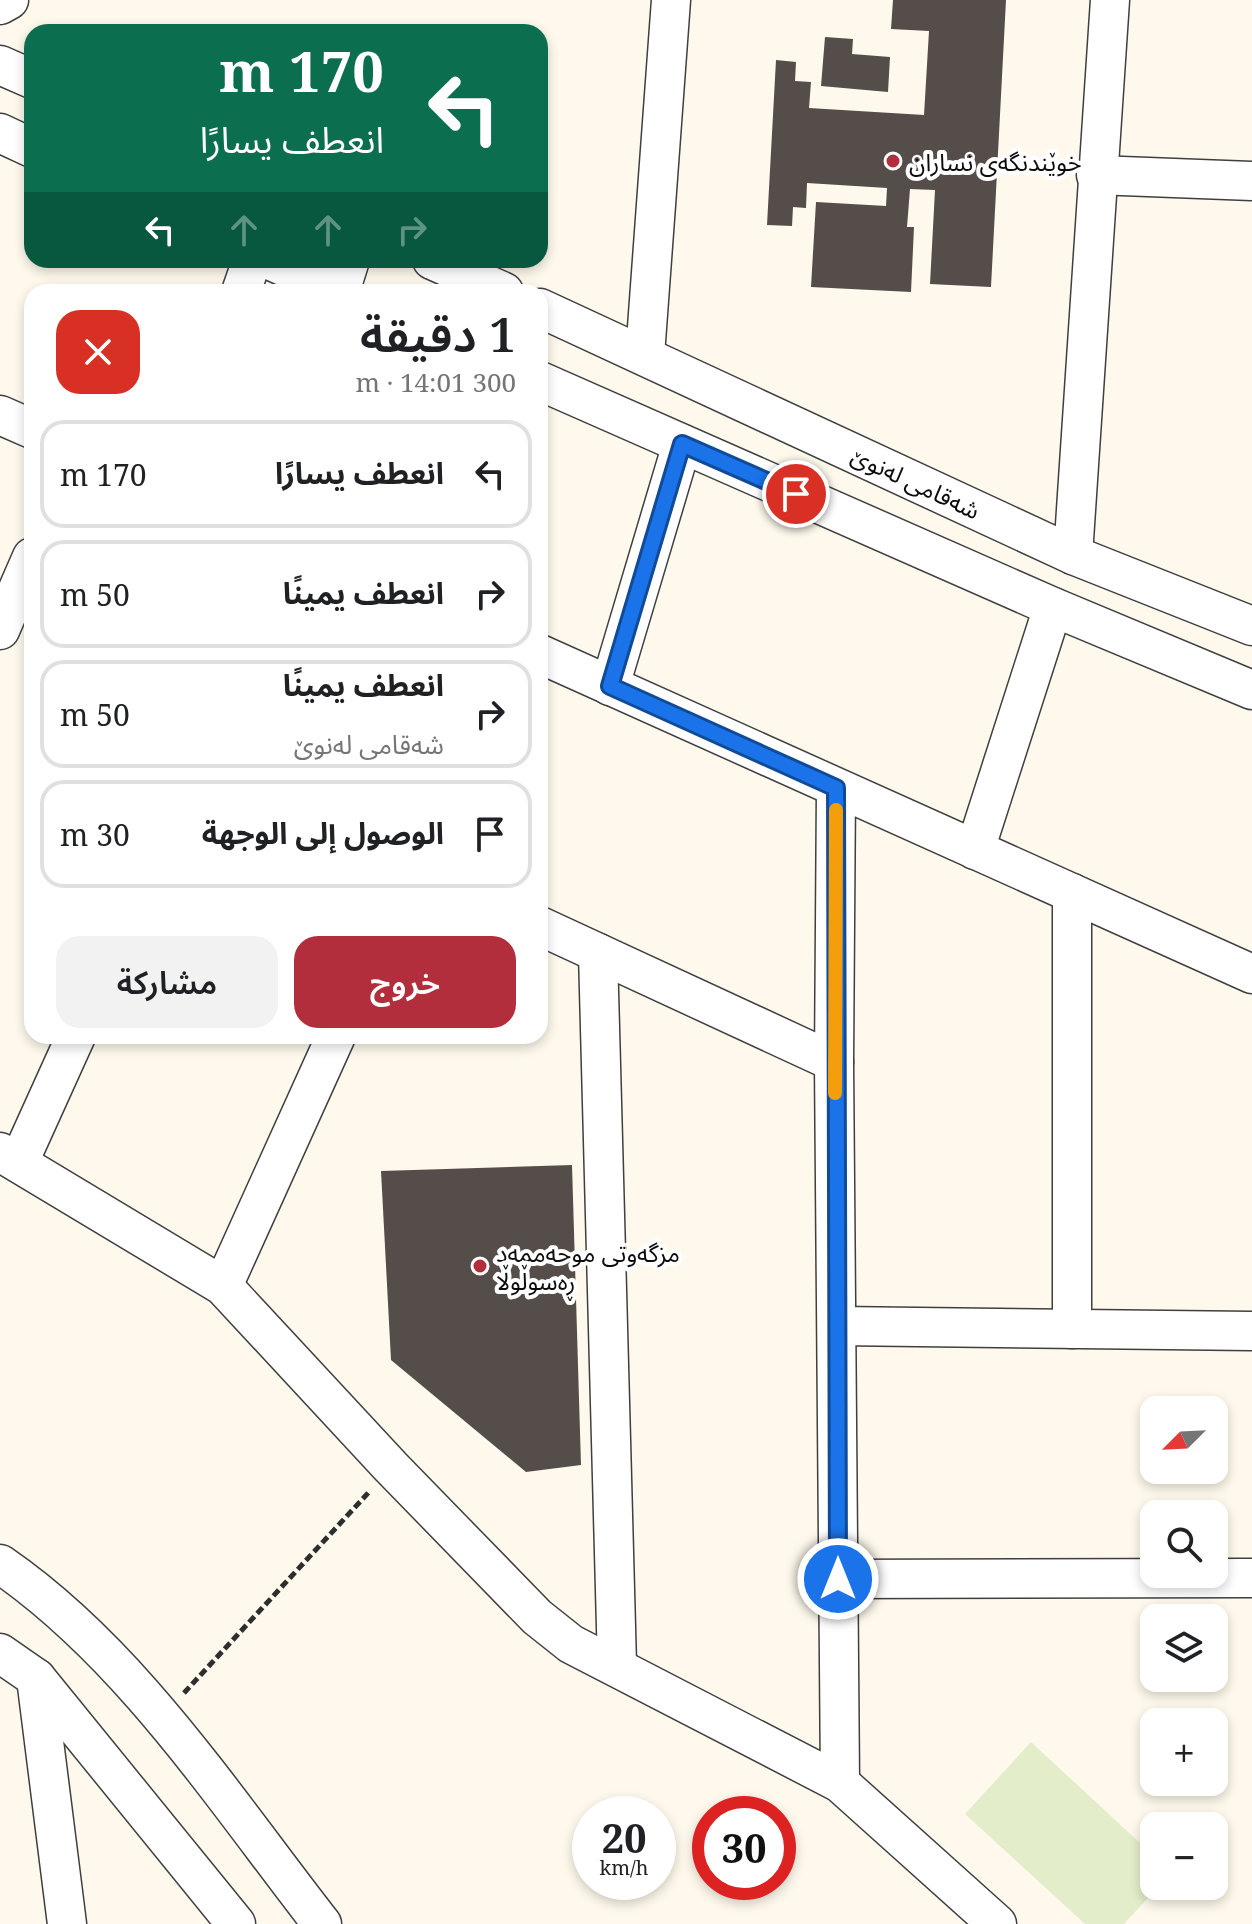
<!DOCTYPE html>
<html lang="ar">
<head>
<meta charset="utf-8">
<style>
  body { margin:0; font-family:"Noto Serif","Noto Sans Arabic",serif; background:#f2f2f2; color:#202124; direction:rtl; height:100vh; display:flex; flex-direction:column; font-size:30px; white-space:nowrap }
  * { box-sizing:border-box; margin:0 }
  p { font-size:26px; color:#757577 }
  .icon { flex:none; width:44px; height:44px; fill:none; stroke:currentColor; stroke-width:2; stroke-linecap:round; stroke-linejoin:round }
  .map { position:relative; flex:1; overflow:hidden; direction:ltr }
  .panel { position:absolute; left:24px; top:284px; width:524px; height:760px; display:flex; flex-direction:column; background:#fff; border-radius:24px; box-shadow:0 4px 12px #0003; direction:rtl }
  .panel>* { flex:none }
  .hud { position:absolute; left:24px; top:24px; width:524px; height:244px; border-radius:24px; box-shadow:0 4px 12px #0003; direction:rtl; background:#0b6e4f; color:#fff; overflow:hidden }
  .needle { width:52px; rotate:246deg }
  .buttons { position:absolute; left:1140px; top:1396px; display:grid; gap:16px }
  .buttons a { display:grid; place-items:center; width:88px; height:88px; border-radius:16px; background:#fff; box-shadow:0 4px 12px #0003; font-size:40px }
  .speed { position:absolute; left:572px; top:1796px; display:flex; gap:16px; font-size:40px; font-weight:700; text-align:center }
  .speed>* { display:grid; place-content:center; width:104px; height:104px; border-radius:50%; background:#fff; box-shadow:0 4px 12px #0003; line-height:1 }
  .speed small { font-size:20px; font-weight:400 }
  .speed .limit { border:12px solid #d22; background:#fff; color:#111 }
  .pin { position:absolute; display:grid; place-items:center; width:68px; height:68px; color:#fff; margin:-34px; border:4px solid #fff; border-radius:50%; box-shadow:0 2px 8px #0007 }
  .me { position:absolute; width:88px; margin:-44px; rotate:0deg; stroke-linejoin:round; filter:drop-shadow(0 0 6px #0008) }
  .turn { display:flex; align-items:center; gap:28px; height:168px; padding:0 32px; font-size:36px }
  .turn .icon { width:104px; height:104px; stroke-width:2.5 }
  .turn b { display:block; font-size:56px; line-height:68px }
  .lanes { display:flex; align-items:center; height:76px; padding:0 32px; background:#0003; justify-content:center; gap:40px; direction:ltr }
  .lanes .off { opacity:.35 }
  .round { display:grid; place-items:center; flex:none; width:84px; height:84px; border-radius:24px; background:#f2f2f2 }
  .overview { display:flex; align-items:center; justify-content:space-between; height:136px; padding:0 32px }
  h1 { font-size:48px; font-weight:600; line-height:60px }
  .cta { display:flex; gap:16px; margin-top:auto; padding:16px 32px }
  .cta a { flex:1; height:92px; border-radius:24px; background:#b22e3c; color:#fff; font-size:32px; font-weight:600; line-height:92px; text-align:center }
  .cta a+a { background:#f2f2f2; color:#202124 }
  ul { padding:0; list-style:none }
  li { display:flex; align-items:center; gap:24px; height:108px; margin:0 16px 12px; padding:0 16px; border:4px solid #e0e0e0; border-radius:24px }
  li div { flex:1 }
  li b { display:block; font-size:30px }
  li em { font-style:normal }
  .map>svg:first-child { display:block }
  .pitch { fill:#e3edca }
  .building { fill:#544d49 }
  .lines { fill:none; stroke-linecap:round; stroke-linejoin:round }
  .minor-casing { stroke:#3f3f3f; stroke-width:41 }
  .path { stroke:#2e2e2e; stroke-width:5; stroke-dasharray:8 4; stroke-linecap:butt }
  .minor { stroke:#fff; stroke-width:38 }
  .route-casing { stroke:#114b97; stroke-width:20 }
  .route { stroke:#1a73e8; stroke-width:14 }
  .slow { stroke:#f59e0b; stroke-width:14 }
  .poi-dot { fill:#b22e3c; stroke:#fff; stroke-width:3 }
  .labels { text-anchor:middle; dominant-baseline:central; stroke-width:8; stroke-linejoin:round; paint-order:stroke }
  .poi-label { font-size:24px; fill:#0c0c0c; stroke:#fff; text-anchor:start }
  .street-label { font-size:24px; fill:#0c0c0c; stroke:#fff }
</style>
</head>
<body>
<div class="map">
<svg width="1252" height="1924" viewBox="0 0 1252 1924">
  <rect width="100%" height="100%" fill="#fef9ec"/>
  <polygon class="pitch" points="1031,1742 1154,1856 1154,1886 1159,1886 1124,1924 1085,1924 965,1814"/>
  <g class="building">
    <polygon points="893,0 1006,0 991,287 930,284 935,190 910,189 907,227 914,227 911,292 811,287 816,202 886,206 887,188 807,183 806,208 793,207 792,226 767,225 776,60 796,62 795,81 811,82 809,108 924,115 929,31 891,29"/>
    <polygon points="825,37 853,39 852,54 890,57 888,92 821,86"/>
    <polygon points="572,1165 581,1465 526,1472 391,1360 381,1171"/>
  </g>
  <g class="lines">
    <g class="minor-casing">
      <g id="minor">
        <polyline points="0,5 9,0"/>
        <polyline points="0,65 32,79"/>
        <polyline points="0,133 32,148"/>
        <polyline points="1096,175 1252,181"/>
        <polyline points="269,260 341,292"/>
        <polyline points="432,260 504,292"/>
        <polyline points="241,292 252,260"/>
        <polyline points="340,292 350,260"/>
        <polyline points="540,308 1073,555 1252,626"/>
        <polyline points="645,355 671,0"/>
        <polyline points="540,381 1053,607 1252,690"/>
        <polyline points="0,415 32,429"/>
        <polyline points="1073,555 1110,0"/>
        <polyline points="0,630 32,557"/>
        <polyline points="540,654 1252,974"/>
        <polyline points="610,686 682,444"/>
        <polyline points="836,788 834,1062 840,1783"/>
        <polyline points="975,850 1053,607"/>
        <polyline points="1072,893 1072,1329"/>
        <polyline points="540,926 834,1062"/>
        <polyline points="598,953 617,1665"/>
        <polyline points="0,1152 223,1286 391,1467 537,1617 571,1644 840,1783 997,1924"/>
        <polyline points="19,1162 76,1036"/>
        <polyline points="223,1286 336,1036"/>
        <polyline points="838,1326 1252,1331"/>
        <path d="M0 1564C131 1654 225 1800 322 1924"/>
        <polyline points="838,1579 1252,1578"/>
        <polyline points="0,1653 36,1678 236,1924"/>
        <polyline points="36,1678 67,1924"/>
      </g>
    </g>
    <polyline class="path" points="184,1693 369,1492"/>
    <use href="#minor" class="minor"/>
  </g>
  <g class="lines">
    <g class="route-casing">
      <polyline id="route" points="796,494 682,444 610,686 836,788 838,1579"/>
    </g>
    <use href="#route" class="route"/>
    <polyline class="slow" points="835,1093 836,810"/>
  </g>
  <g class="poi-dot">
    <circle cx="893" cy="161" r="8"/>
    <circle cx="480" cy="1266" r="8"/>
  </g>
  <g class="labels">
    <g class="poi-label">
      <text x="909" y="161">خوێندنگەی نساران</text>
      <text x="496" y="1252">مزگەوتی موحەممەد<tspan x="496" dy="28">ڕەسوڵوڵا</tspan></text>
    </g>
    <g class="street-label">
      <text transform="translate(916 482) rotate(25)">شەقامی لەنوێ</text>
    </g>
  </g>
</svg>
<div class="buttons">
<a><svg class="needle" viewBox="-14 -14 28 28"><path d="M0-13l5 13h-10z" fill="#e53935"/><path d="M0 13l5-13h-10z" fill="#757577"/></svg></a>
<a><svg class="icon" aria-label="search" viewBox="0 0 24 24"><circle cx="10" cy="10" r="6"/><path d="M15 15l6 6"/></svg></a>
<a><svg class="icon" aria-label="layers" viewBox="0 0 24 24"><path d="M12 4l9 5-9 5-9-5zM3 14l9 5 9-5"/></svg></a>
<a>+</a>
<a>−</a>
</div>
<div class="speed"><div>20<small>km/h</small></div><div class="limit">30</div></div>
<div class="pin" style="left:796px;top:494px;background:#d93025"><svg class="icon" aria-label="arrive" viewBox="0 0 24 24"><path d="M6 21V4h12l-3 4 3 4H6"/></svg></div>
<svg class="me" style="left:838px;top:1579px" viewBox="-20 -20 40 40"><circle r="17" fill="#1a73e8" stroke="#fff" stroke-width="3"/><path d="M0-11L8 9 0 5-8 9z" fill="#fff"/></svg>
<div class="hud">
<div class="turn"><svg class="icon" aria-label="left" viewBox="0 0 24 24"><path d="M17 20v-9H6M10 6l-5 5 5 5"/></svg><div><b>170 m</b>انعطف يسارًا</div></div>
<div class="lanes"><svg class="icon" aria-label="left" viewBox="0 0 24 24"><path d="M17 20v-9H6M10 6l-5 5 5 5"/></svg><svg class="icon off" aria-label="ahead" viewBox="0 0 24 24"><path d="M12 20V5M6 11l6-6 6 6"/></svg><svg class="icon off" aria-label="ahead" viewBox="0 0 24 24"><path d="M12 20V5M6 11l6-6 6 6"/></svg><svg class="icon off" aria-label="right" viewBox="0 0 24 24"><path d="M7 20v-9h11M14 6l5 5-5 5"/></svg></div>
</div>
<section class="panel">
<div class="overview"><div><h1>1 دقيقة</h1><p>300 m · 14:01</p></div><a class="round" style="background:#d93025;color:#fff"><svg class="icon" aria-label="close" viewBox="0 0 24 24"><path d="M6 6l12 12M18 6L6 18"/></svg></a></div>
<ul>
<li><svg class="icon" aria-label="left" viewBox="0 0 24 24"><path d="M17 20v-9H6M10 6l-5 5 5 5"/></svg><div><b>انعطف يسارًا</b></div><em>170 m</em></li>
<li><svg class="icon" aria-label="right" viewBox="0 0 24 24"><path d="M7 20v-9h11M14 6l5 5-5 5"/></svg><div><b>انعطف يمينًا</b></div><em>50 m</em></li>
<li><svg class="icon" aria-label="right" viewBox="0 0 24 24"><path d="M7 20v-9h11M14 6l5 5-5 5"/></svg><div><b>انعطف يمينًا</b><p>شەقامی لەنوێ</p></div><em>50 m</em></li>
<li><svg class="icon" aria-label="arrive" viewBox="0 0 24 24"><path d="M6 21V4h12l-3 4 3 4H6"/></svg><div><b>الوصول إلى الوجهة</b></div><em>30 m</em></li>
</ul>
<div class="cta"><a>خروج</a><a>مشاركة</a></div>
</section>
</div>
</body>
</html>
